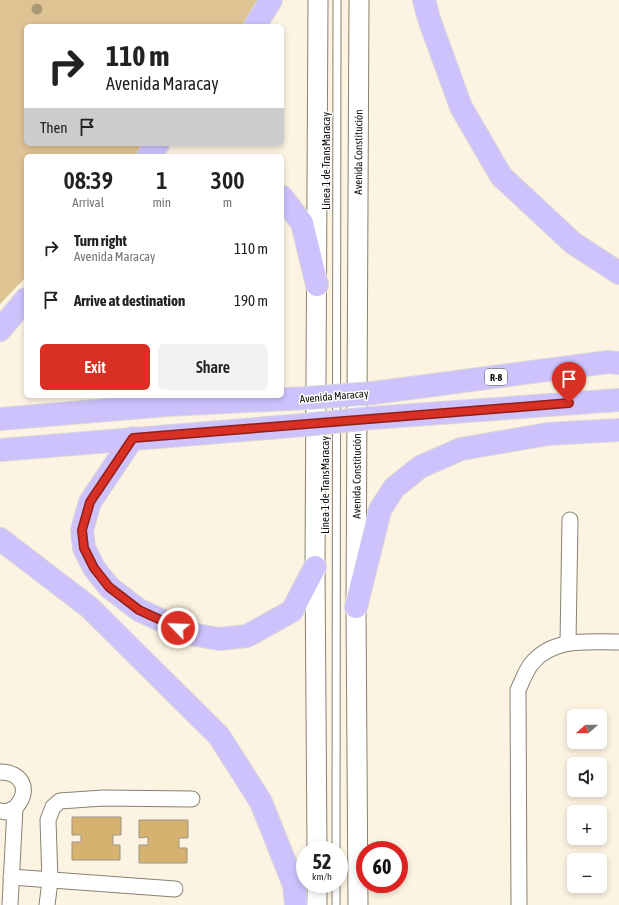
<!DOCTYPE html>
<html lang="en">
<head>
<meta charset="utf-8">
<style>
  body { margin:0; font-family:"Asap Condensed",sans-serif; background:#f2f2f2; color:#222; height:100vh; display:flex; flex-direction:column; font-size:15px; white-space:nowrap }
  * { box-sizing:border-box; margin:0 }
  p { font-size:13px; color:#767676 }
  .icon { flex:none; width:22px; height:22px; fill:none; stroke:currentColor; stroke-width:2; stroke-linecap:round; stroke-linejoin:round }
  .map { position:relative; flex:1; overflow:hidden }
  .details { position:absolute; left:24px; top:154px; width:260px; height:244px; display:flex; flex-direction:column; background:#fff; border-radius:6px; box-shadow:0 2px 6px #0003 }
  .details>* { flex:none }
  .banner { position:absolute; left:24px; top:24px; width:260px; height:122px; border-radius:6px; box-shadow:0 2px 6px #0003; background:#fff; color:#222; overflow:hidden }
  .needle { width:26px; rotate:250deg }
  .controls { position:absolute; left:567px; top:709px; display:grid; gap:8px }
  .controls a { display:grid; place-items:center; width:40px; height:40px; border-radius:6px; background:#fff; box-shadow:0 2px 6px #0003; font-size:20px }
  .speed { position:absolute; left:296px; top:841px; display:flex; gap:8px; font-size:20px; font-weight:700; text-align:center }
  .speed>* { display:grid; place-content:center; width:52px; height:52px; border-radius:50%; background:#fff; box-shadow:0 2px 6px #0003; line-height:1 }
  .speed small { font-size:10px; font-weight:400 }
  .speed .limit { border:6px solid #d22; background:#fff; color:#111 }
  .pin { position:absolute; display:grid; place-items:center; width:34px; height:34px; color:#fff; margin:-41px -17px; border-radius:50% 50% 50% 0; rotate:-45deg; box-shadow:0 0 4px #0007 }
  .pin .icon { rotate:45deg }
  .me { position:absolute; width:44px; margin:-22px; rotate:294deg; stroke-linejoin:round; filter:drop-shadow(0 0 3px #0008) }
  .turn { display:flex; align-items:center; gap:14px; height:84px; padding:0 16px; font-size:18px }
  .turn .icon { width:52px; height:52px; stroke-width:2.5 }
  .turn b { display:block; font-size:28px; line-height:34px }
  .then { display:flex; align-items:center; height:38px; padding:0 16px; background:#0003; gap:8px; font-size:15px }
  .eta { display:flex; justify-content:space-evenly; align-items:center; height:68px; text-align:center }
  .eta b { font-size:24px; font-weight:600; line-height:28px }
  .primary-button { display:flex; gap:8px; margin-top:auto; padding:8px 16px }
  .primary-button a { flex:1; height:46px; border-radius:6px; background:#d93025; color:#fff; font-size:16px; font-weight:600; line-height:46px; text-align:center }
  .primary-button a+a { background:#f2f2f2; color:#222 }
  ul { padding:0; list-style:none }
  li { display:flex; align-items:center; gap:12px; height:52px; padding:0 16px }
  li div { flex:1 }
  li b { display:block; font-size:15px }
  li em { font-style:normal }
  .map>svg:first-child { display:block }
  .green { fill:#dec393 }
  .building { fill:#d6b270; stroke:#9f9686 }
  .lines { fill:none; stroke-linecap:round; stroke-linejoin:round }
  .service-casing { stroke:#898171; stroke-width:9 }
  .minor-casing { stroke:#898171; stroke-width:17 }
  .tertiary-casing { stroke:#898171; stroke-width:21 }
  .primary-casing { stroke:#d9d8d7; stroke-width:24 }
  .service { stroke:#fff; stroke-width:7 }
  .minor { stroke:#fff; stroke-width:15 }
  .tertiary { stroke:#fff; stroke-width:19 }
  .primary { stroke:#cdc2fc; stroke-width:22 }
  .primary-bridge-casing { stroke:#d9d8d7; stroke-width:24; stroke-linecap:butt }
  .primary-bridge { stroke:#cdc2fc; stroke-width:22 }
  .tree { fill:#ac9a77 }
  .route-casing { stroke:#8d1f18; stroke-width:10 }
  .route { stroke:#d93025; stroke-width:7 }
  .labels { text-anchor:middle; dominant-baseline:central; stroke-width:3; stroke-linejoin:round; paint-order:stroke }
  .shield { fill:#fff; stroke:#585652; stroke-width:1 }
  .shield-label { font-size:10px; font-weight:bold; fill:#110e08 }
  .street-label { font-size:11px; fill:#110e08; stroke:#fff }
</style>
</head>
<body>
<div class="map">
<svg width="619" height="905" viewBox="0 0 619 905">
  <rect width="100%" height="100%" fill="#fcf3e2"/>
  <polygon class="green" points="0,0 267,0 248,26 26,26 26,144 147,144 136,156 26,156 26,277 0,304"/>
  <g class="building">
    <polygon points="72,817 121,817 121,835 113,835 113,845 120,845 120,860 72,860 72,842 81,842 81,835 72,835"/>
    <polygon points="139,820 188,820 188,838 179,838 179,848 187,848 187,863 139,863 139,845 148,845 148,837 139,838"/>
  </g>
  <g class="lines">
    <g class="service-casing">
      <g id="service">
        <polyline points="336,850 337,0"/>
        <polyline points="336,884 336,905"/>
      </g>
    </g>
    <g class="minor-casing">
      <g id="minor">
        <polyline points="568,643 570,520"/>
        <path d="M0 772C23 772 31 791 15 808L10 905"/>
        <polyline points="0,811 6,812 15,808"/>
        <polyline points="11,877 175,889"/>
        <polyline points="47,905 50,881 48,820 53,807 60,801 103,798 192,799"/>
        <path d="M519 905 518 690C522 682 526 670 532 663 554 637 589 642 619 642"/>
      </g>
    </g>
    <g class="tertiary-casing">
      <g id="tertiary">
        <polyline points="317,850 315,567 318,0"/>
        <polyline points="317,884 317,905"/>
        <path id="s1" d="M358 905 356 607 359 0"/>
      </g>
    </g>
    <g class="primary-casing">
      <g id="primary">
        <polyline points="424,0 429,19 461,107 501,176 573,243 619,273"/>
        <polyline points="255,26 271,0"/>
        <polyline points="148,156 158,144"/>
        <polyline points="282,197 302,223 317,285"/>
        <polyline points="0,330 26,299"/>
        <polyline points="373,393 608,362 619,363"/>
        <polyline points="372,418 619,400"/>
        <polyline points="0,419 167,405 308,398"/>
        <polyline points="133,438 90,502 82,530 84,548 94,568 109,587 139,610 191,634 219,639 247,636 292,611 315,567"/>
        <polyline points="0,450 304,425"/>
        <polyline points="0,539 89,607 219,736 261,802 294,885 296,905"/>
        <polyline points="356,607 380,510 394,488 420,467 461,449 548,434 619,430"/>
      </g>
    </g>
    <use href="#service" class="service"/>
    <use href="#minor" class="minor"/>
    <use href="#tertiary" class="tertiary"/>
    <use href="#primary" class="primary"/>
    <g class="primary-bridge-casing">
      <g id="primary-bridge">
        <polyline points="308,398 373,393"/>
        <polyline points="304,425 372,418"/>
      </g>
    </g>
    <use href="#primary-bridge" class="primary-bridge"/>
  </g>
  <circle class="tree" cx="37" cy="9" r="5.5"/>
  <g class="lines">
    <g class="route-casing">
      <polyline id="route" points="178,628 139,610 109,587 94,568 84,548 82,530 90,502 133,438 569,403"/>
    </g>
    <use href="#route" class="route"/>
  </g>
  <g class="labels">
    <rect class="shield" x="485" y="369" width="22" height="16" rx="3"/>
    <g class="shield-label">
      <text x="496" y="377">R-8</text>
    </g>
    <g class="street-label">
      <text stroke="none"><textPath href="#s1" startOffset="753">Avenida Constitución</textPath></text>
      <text transform="translate(326 161) rotate(-90)">Línea 1 de TransMaracay</text>
      <text transform="translate(334 396) rotate(-5)">Avenida Maracay</text>
      <text stroke="none"><textPath href="#s1" startOffset="429">Avenida Constitución</textPath></text>
      <text transform="translate(325 485) rotate(-90)">Línea 1 de TransMaracay</text>
    </g>
  </g>
</svg>
<div class="controls">
<a><svg class="needle" viewBox="-14 -14 28 28"><path d="M0-13l5 13h-10z" fill="#e53935"/><path d="M0 13l5-13h-10z" fill="#767676"/></svg></a>
<a><svg class="icon" aria-label="sound" viewBox="0 0 24 24"><path d="M4 9h4l5-4v14l-5-4H4zM17 9q2 3 0 6"/></svg></a>
<a>+</a>
<a>−</a>
</div>
<div class="speed"><div>52<small>km/h</small></div><div class="limit">60</div></div>
<div class="pin" style="left:569px;top:403px;background:#d93025"><svg class="icon" aria-label="arrive" viewBox="0 0 24 24"><path d="M6 21V4h12l-3 4 3 4H6"/></svg></div>
<svg class="me" style="left:178px;top:628px" viewBox="-20 -20 40 40"><circle r="17" fill="#d93025" stroke="#fff" stroke-width="3"/><path d="M0-11L8 9 0 5-8 9z" fill="#fff"/></svg>
<div class="banner">
<div class="turn"><svg class="icon" aria-label="right" viewBox="0 0 24 24"><path d="M7 20v-9h11M14 6l5 5-5 5"/></svg><div><b>110 m</b>Avenida Maracay</div></div>
<div class="then">Then<svg class="icon" aria-label="arrive" viewBox="0 0 24 24"><path d="M6 21V4h12l-3 4 3 4H6"/></svg></div>
</div>
<section class="details">
<div class="eta">
<div><b>08:39</b><p>Arrival</p></div>
<div><b>1</b><p>min</p></div>
<div><b>300</b><p>m</p></div>
</div>
<ul>
<li><svg class="icon" aria-label="right" viewBox="0 0 24 24"><path d="M7 20v-9h11M14 6l5 5-5 5"/></svg><div><b>Turn right</b><p>Avenida Maracay</p></div><em>110 m</em></li>
<li><svg class="icon" aria-label="arrive" viewBox="0 0 24 24"><path d="M6 21V4h12l-3 4 3 4H6"/></svg><div><b>Arrive at destination</b></div><em>190 m</em></li>
</ul>
<div class="primary-button"><a>Exit</a><a>Share</a></div>
</section>
</div>
</body>
</html>
